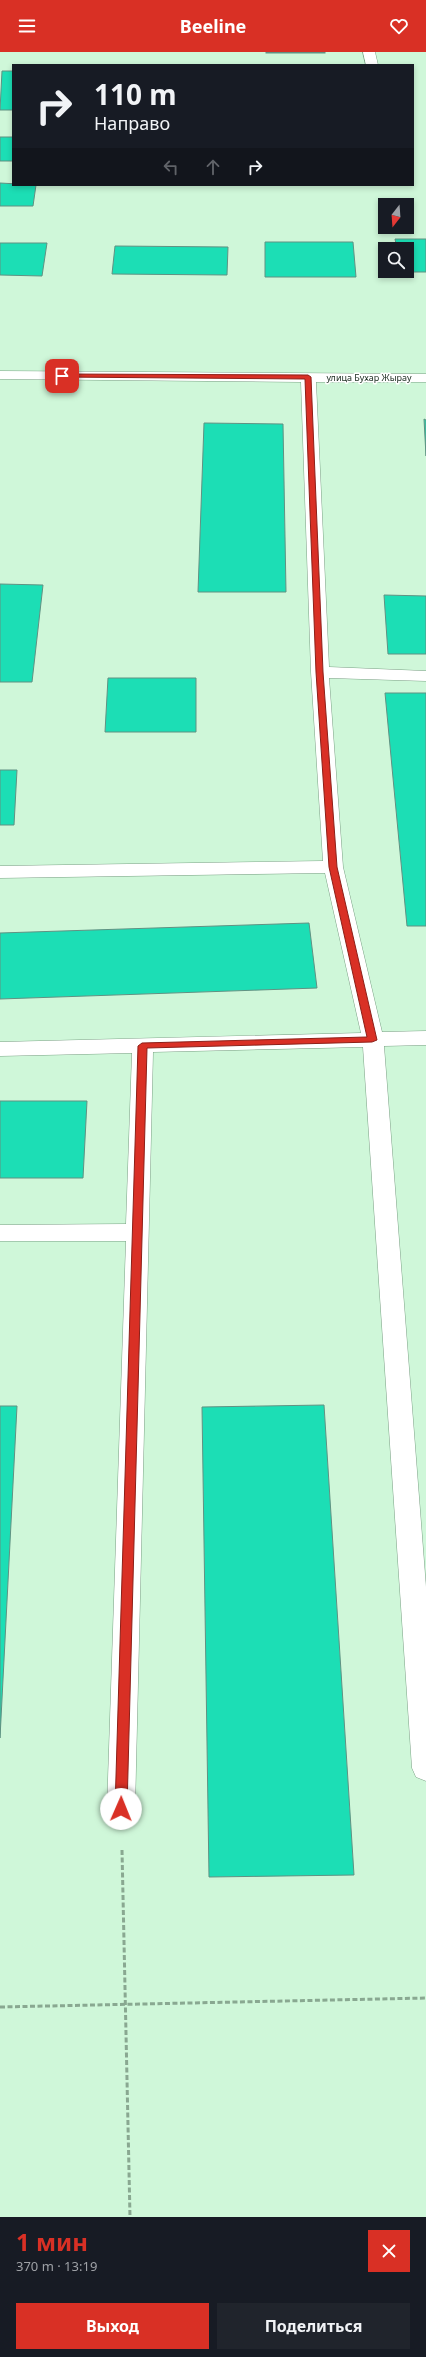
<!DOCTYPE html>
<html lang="ru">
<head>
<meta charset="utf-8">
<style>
  body { margin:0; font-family:"Noto Sans",sans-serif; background:#20242c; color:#f1f3f6; height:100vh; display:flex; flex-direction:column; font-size:15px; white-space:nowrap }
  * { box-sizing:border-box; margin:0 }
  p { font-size:13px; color:#9ea1a6 }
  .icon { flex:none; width:22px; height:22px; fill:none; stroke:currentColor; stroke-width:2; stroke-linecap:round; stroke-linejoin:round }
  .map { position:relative; height:2165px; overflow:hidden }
  .sheet { display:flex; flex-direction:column; background:#171b24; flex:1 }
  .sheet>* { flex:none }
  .guide { position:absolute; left:12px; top:12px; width:402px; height:122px; border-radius:0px; box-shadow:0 2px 6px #0003; background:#171b24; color:#f1f3f6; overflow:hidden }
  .needle { width:26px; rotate:197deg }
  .buttons { position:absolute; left:378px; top:146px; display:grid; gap:8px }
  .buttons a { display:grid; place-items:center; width:36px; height:36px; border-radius:0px; background:#171b24; box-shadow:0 2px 6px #0003; font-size:20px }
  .pin { position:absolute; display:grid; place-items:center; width:34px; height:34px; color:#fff; margin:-17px; border-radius:8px; box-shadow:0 2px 6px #0006 }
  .me { position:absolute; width:44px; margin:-22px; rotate:1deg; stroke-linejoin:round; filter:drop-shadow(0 0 3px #0008) }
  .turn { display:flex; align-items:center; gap:14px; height:84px; padding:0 16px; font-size:18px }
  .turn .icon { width:52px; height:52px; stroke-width:2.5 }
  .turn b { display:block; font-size:28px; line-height:34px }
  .lanes { display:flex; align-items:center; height:38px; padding:0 16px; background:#0003; justify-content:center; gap:20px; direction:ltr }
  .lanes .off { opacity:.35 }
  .round { display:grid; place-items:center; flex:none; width:42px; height:42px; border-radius:0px; background:#20242c }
  .summary { display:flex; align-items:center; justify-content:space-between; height:68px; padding:0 16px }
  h1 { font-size:24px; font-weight:700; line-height:30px; color:#d93025 }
  .primary-button { display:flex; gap:8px; margin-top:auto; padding:8px 16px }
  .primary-button a { flex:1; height:46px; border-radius:0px; background:#d93025; color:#fff; font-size:16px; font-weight:700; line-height:46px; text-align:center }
  .primary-button a+a { background:#20242c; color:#f1f3f6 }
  header { display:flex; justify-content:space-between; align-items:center; height:52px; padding:0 16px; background:#d93025; color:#fff; font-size:18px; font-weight:700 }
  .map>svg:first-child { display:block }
  .building { fill:#1cdeb5; stroke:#619182 }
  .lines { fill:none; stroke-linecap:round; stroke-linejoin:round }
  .street-casing { stroke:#7ba085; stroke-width:1 }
  .path { stroke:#89a891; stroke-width:3; stroke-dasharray:5 2.5; stroke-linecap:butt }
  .street { fill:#fff; fill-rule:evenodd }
  .route { fill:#d93025; stroke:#8d1f18 }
  .labels { text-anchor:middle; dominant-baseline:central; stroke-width:3; stroke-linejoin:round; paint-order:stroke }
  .far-street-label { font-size:9px; fill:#223226; stroke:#fff }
</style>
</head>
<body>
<header><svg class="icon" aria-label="menu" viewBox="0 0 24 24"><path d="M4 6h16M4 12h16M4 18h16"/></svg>Beeline<svg class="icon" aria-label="heart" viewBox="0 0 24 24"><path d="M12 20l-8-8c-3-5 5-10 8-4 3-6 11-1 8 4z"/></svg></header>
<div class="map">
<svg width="426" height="2165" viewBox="0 0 426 2165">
  <rect width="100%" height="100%" fill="#cff7d9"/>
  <g class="building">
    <rect x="266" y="0" width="59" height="1"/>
    <polygon points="2,19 13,19 13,58 0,58"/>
    <rect x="0" y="85" width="13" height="24"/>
    <polygon points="0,131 36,133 33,154 0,154"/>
    <polygon points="395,187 426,187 426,220 399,220 407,219 407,197 397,197"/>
    <polygon points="265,190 353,190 356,225 265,225"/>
    <polygon points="0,191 47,191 42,224 0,223"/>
    <polygon points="115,194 228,195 227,223 112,222"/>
    <polygon points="424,367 426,368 426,404"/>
    <polygon points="204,371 283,372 286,540 198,540"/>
    <polygon points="0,532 43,533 32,630 0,630"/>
    <polygon points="384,543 426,544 426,602 388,602"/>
    <polygon points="108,626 196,626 196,680 105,680"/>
    <polygon points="385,641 426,641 426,874 407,874"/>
    <polygon points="0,718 17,718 14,773 0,773"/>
    <polygon points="309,871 317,936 0,947 0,881"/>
    <polygon points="0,1049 87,1049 83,1126 0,1126"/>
    <polygon points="324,1353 354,1823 209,1825 202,1355"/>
    <polygon points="0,1354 17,1354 0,1686"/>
  </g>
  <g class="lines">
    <g class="street-casing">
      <g id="street">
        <polygon points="363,0 375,0 378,13 366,13"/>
        <polygon points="0,319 426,322 426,330 316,330 329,615 426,619 426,629 329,626 343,815 382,980 426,979 426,993 384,994 426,1535 426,1729 416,1725 412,1716 363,995 153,1000 135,1757 131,1766 121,1770 111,1766 107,1757 126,1189 0,1189 0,1173 126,1172 132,1001 0,1004 0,990 361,981 325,821 0,826 0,814 323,809 311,620 301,330 0,327"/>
      </g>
    </g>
    <g class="path">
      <polyline points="122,1798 130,2165"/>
      <polyline points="0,1955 426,1946"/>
    </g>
    <use href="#street" class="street"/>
  </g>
  <polygon class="route" points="62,322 308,323 311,325 323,620 337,815 377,988 372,990 147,996 127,1757 121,1763 115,1757 138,994 142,991 367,985 329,815 316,620 305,327 59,325"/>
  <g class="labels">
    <g class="far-street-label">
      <text x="369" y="325">улица Бухар Жырау</text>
    </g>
  </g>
</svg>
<div class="buttons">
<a><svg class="needle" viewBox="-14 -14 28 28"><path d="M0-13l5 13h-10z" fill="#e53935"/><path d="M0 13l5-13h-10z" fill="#9ea1a6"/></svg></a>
<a><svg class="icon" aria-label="search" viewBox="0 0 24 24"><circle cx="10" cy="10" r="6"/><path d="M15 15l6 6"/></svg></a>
</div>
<div class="pin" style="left:62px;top:324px;background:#d93025"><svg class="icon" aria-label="arrive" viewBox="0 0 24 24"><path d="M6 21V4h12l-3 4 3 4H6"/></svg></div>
<svg class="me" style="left:121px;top:1757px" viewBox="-20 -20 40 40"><circle r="19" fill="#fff"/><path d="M0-13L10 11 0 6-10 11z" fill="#d93025"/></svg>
<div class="guide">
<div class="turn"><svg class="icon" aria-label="right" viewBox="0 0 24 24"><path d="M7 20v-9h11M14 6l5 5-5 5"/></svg><div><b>110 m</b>Направо</div></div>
<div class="lanes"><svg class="icon off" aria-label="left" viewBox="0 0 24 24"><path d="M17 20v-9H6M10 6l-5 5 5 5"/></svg><svg class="icon off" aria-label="ahead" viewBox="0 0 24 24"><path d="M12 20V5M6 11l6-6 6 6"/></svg><svg class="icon" aria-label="right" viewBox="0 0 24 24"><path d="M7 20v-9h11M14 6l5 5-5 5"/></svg></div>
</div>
</div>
<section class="sheet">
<div class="summary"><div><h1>1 мин</h1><p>370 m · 13:19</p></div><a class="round" style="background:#d93025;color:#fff"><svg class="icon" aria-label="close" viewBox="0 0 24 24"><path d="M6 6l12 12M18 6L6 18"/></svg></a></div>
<div class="primary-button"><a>Выход</a><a>Поделиться</a></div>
</section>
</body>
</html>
